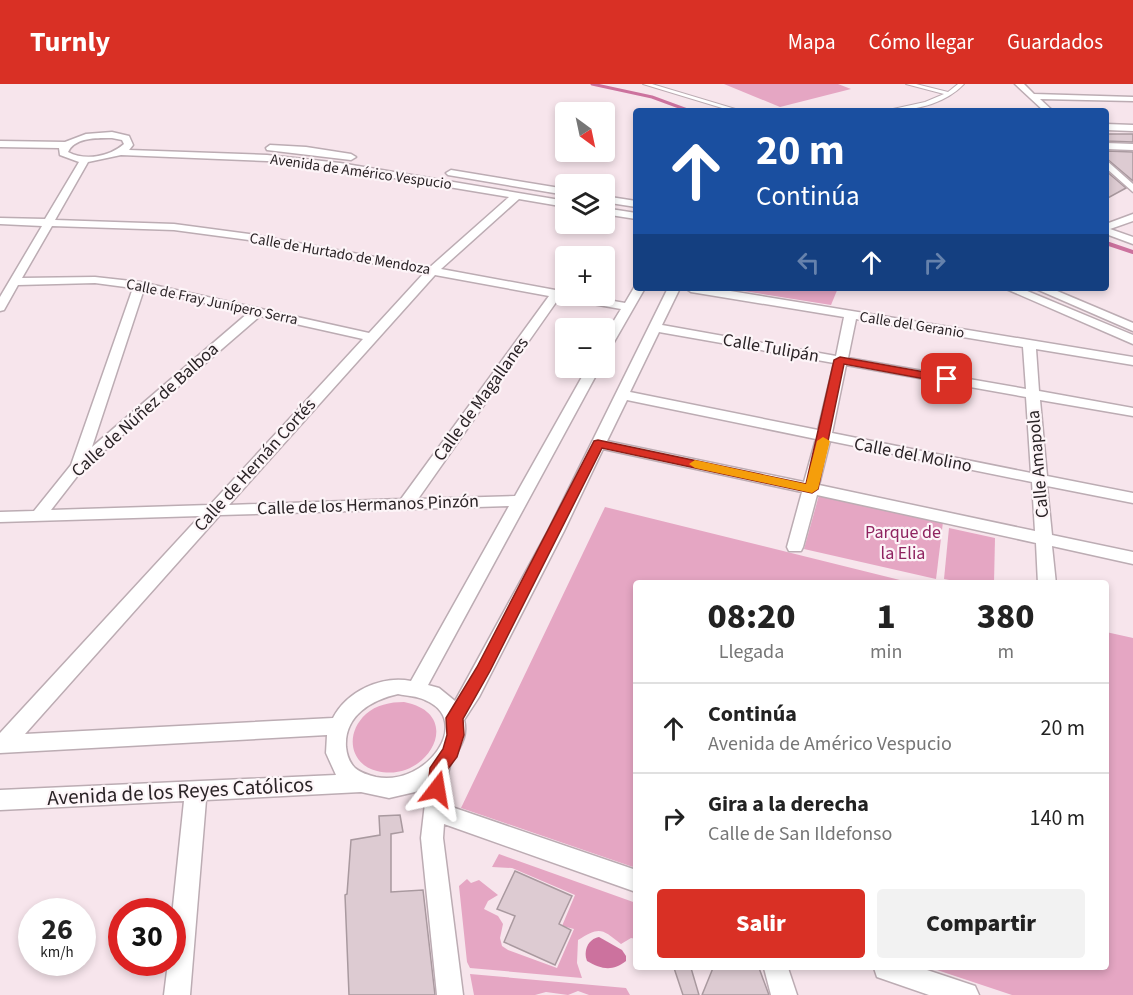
<!DOCTYPE html>
<html lang="es">
<head>
<meta charset="utf-8">
<style>
  body { margin:0; font-family:"Source Sans 3",sans-serif; background:#f2f2f2; color:#222; height:100vh; display:flex; flex-direction:column; font-size:22px; white-space:nowrap }
  * { box-sizing:border-box; margin:0 }
  p { font-size:20px; color:#767676 }
  .icon { flex:none; width:33px; height:33px; fill:none; stroke:currentColor; stroke-width:2; stroke-linecap:round; stroke-linejoin:round }
  .map { position:relative; flex:1; overflow:hidden }
  .panel { position:absolute; left:633px; top:496px; width:476px; height:390px; display:flex; flex-direction:column; background:#fff; border-radius:6px; box-shadow:0 3px 9px #0003 }
  .panel>* { flex:none }
  .top-card { position:absolute; left:633px; top:24px; width:476px; height:183px; border-radius:6px; box-shadow:0 3px 9px #0003; background:#1a4fa0; color:#fff; overflow:hidden }
  .needle { width:39px; rotate:147deg }
  .buttons { position:absolute; left:555px; top:18px; display:grid; gap:12px }
  .buttons a { display:grid; place-items:center; width:60px; height:60px; border-radius:6px; background:#fff; box-shadow:0 3px 9px #0003; font-size:30px }
  .speed { position:absolute; left:18px; top:814px; display:flex; gap:12px; font-size:30px; font-weight:700; text-align:center }
  .speed>* { display:grid; place-content:center; width:78px; height:78px; border-radius:50%; background:#fff; box-shadow:0 3px 9px #0003; line-height:1 }
  .speed small { font-size:15px; font-weight:400 }
  .speed .limit { border:9px solid #d22; background:#fff; color:#111 }
  .pin { position:absolute; display:grid; place-items:center; width:51px; height:51px; color:#fff; margin:-26px; border-radius:12px; box-shadow:0 3px 9px #0006 }
  .me { position:absolute; width:66px; margin:-33px; rotate:14deg; stroke-linejoin:round; filter:drop-shadow(0 0 4px #0008) }
  .turn { display:flex; align-items:center; gap:21px; height:126px; padding:0 24px; font-size:27px }
  .turn .icon { width:78px; height:78px; stroke-width:2.5 }
  .turn b { display:block; font-size:42px; line-height:51px }
  .lanes { display:flex; align-items:center; height:57px; padding:0 24px; background:#0003; justify-content:center; gap:30px; direction:ltr }
  .lanes .off { opacity:.35 }
  .eta { display:flex; justify-content:space-evenly; align-items:center; height:102px; text-align:center }
  .eta b { font-size:36px; font-weight:800; line-height:42px }
  .button { display:flex; gap:12px; margin-top:auto; padding:12px 24px }
  .button a { flex:1; height:69px; border-radius:6px; background:#d93025; color:#fff; font-size:24px; font-weight:800; line-height:69px; text-align:center }
  .button a+a { background:#f2f2f2; color:#222 }
  ul { padding:0; list-style:none }
  li { display:flex; align-items:center; gap:18px; height:90px; padding:0 24px; border-top:2px solid #e0e0e0 }
  li div { flex:1 }
  li b { display:block; font-size:22px }
  li em { font-style:normal }
  header { display:flex; align-items:center; gap:36px; box-sizing:border-box; height:84px; padding:0 30px; background:#d93025; color:#fff }
  header strong { font-size:28px }
  nav { display:flex; gap:33px; margin-inline-start:auto; font-size:21px }
  .map>svg:first-child { display:block }
  .green { fill:#e5a6c3 }
  .water { fill:#cc729e }
  .lines { fill:none; stroke-linecap:round; stroke-linejoin:round }
  .stream-far1 { stroke:#cc729e; stroke-width:3 }
  .stream { stroke:#cc729e; stroke-width:4 }
  .building { fill:#ddcbd2; stroke:#a9999f; stroke-width:1.5 }
  .pedestrian-casing { stroke:#bcacb3; stroke-width:2 }
  .minor-casing { stroke:#bcacb3; stroke-width:3 }
  .pedestrian { fill:#fff; fill-rule:evenodd }
  .minor { fill:#fff; fill-rule:evenodd }
  .route { fill:#d93025; stroke:#8d1f18; stroke-width:1.5 }
  .slow { fill:#f59e0b }
  .labels { text-anchor:middle; dominant-baseline:central; stroke-width:4.5; stroke-linejoin:round; paint-order:stroke }
  .far-street-label { font-size:15px; fill:#2a2326; stroke:#fdf5f8 }
  .street-label { font-size:18px; fill:#2a2326; stroke:#fdf5f8 }
  .park-label { font-size:18px; fill:#8f2360; stroke:#fdf5f8 }
  .near-street-label { font-size:21px; fill:#2a2326; stroke:#fdf5f8 }
</style>
</head>
<body>
<header>
<strong>Turnly</strong>
<nav><a>Mapa</a><a>Cómo llegar</a><a>Guardados</a></nav>
</header>
<div class="map">
<svg width="1133" height="911" viewBox="0 0 1133 911">
  <rect width="100%" height="100%" fill="#f7e5ec"/>
  <g class="green">
    <polygon points="724,0 838,0 851,5 780,23"/>
    <polygon points="725,204 838,204 831,221"/>
    <polygon points="819,411 943,438 936,495 804,465"/>
    <polygon points="605,423 912,499 636,500 636,784 461,724"/>
    <polygon points="949,444 995,454 994,499 965,499 944,495"/>
    <polygon points="1106,548 1133,554 1133,911 1012,911 931,884 1106,884"/>
    <path d="M404 618C467 630 427 700 377 687 349 680 345 649 366 630 376 621 390 618 404 618Z"/>
    <path d="M499 770 636 819V855L631 854 621 860C602 845 600 842 578 856L577 879 582 894 470 884 467 878 459 802 467 795 471 799 479 796 498 811 488 817 484 825 498 832 503 840 500 854 502 862 508 866 557 884 574 845 562 842 575 811 512 784 492 783Z"/>
    <polygon points="470,890 626,904 630,911 589,911 578,907 568,911 546,908 535,911 474,911"/>
  </g>
  <path class="water" d="M599 853 622 866 626 872V877C612 888 601 885 587 877 583 867 588 855 599 853Z"/>
  <g class="lines">
    <polyline class="stream-far1" points="592,0 652,13 690,27"/>
    <polyline class="stream" points="1106,159 1133,168"/>
  </g>
  <g class="building">
    <polygon points="1106,50 1133,50 1133,58 1106,57"/>
    <polygon points="1106,67 1133,68 1133,97 1106,74"/>
    <polygon points="1106,87 1126,104 1106,115"/>
    <polygon points="400,731 403,748 391,750 391,808 423,806 435,911 349,911 345,811 347,810 351,756 380,751 379,732"/>
    <polygon points="515,787 572,812 559,840 571,846 555,881 504,858 515,832 497,825"/>
    <polygon points="674,884 691,884 699,911 683,911"/>
    <polygon points="713,884 759,884 769,911 702,911"/>
  </g>
  <g class="lines">
    <g class="pedestrian-casing">
      <g id="pedestrian">
        <polygon points="643,0 652,0 742,27 732,27"/>
        <path d="M906 0H916L948 8 958 0H964C944 21 912 27 884 27L925 18 944 10Z"/>
      </g>
    </g>
    <g class="minor-casing">
      <g id="minor">
        <polygon points="1015,0 1024,0 1034,10 1133,13 1133,17 1040,15 1053,27 1044,27"/>
        <polygon points="1106,40 1133,41 1133,47 1106,46"/>
        <path d="M112 48 129 52 133 61 129 66 267 71 340 79 566 117V123L519 115 441 185 566 208V212H585L625 219 635 202 636 204H645L610 265 604 269V253L621 225 559 214 418 415 515 412 587 284H600L428 601 439 604 455 617 548 447 668 204H680L662 241 836 272 844 233 691 208 685 204H712L1133 273V281L1036 265 1039 307 1133 324V332L1040 316 1047 392 1133 409V419L1047 402 1052 451 1133 468V480L1052 462 1056 500H1038L1036 459 817 411 803 463 801 467H789L787 463 802 408 603 365 564 447 479 613 464 636C469 655 457 666 450 682 446 692 447 710 446 721L636 786V808L444 740 443 754 463 911H437L421 754 427 702 415 708 389 714 361 708 206 716 190 911H164L168 879H172V832L184 717 0 726V706L336 691 326 669 327 651 0 669V649L200 432 0 438V428L34 427 71 381 133 204 95 199 18 201 4 226 0 227V213L42 142 0 140V134L45 135 79 78 60 71 59 64 0 63V57L65 58 86 50ZM112 54 122 56 124 60C109 73 85 77 68 68 75 53 97 54 112 54ZM121 71 267 77 340 85 509 113 430 183 249 150 174 140 55 136 88 78ZM52 142 174 146 249 156 424 189 369 249 140 198 95 193 22 194ZM435 191 549 212 401 415 229 421ZM144 205 248 229 92 363ZM260 232 363 255 210 421 51 426 82 386ZM856 235 1023 263 1026 305 848 274ZM659 248 834 279 818 346 630 308ZM846 281 1026 313 1031 389 832 349ZM627 316 816 355 804 398 607 357ZM830 357 1032 398 1035 447 819 401ZM509 422 411 597C382 591 347 607 333 634L25 650 220 431ZM398 610C407 612 417 612 425 616 474 636 427 703 376 693 368 691 361 689 355 684 349 678 347 672 346 663 344 632 371 616 398 610Z"/>
        <polygon points="1106,59 1133,60 1133,66 1106,65"/>
        <polygon points="270,61 306,63 351,70 356,73 351,76 267,66 266,64"/>
        <polygon points="1106,76 1133,100 1133,108 1106,84"/>
        <polygon points="451,86 566,105 566,111 448,91 446,89"/>
        <polygon points="604,112 636,117 636,123 604,118"/>
        <polygon points="604,124 636,129 636,135 604,130"/>
        <polygon points="1133,130 1133,137 1110,145 1133,153 1133,160 1106,150 1106,140"/>
        <polygon points="1004,204 1020,204 1133,251 1133,260"/>
        <polygon points="1034,204 1050,204 1133,239 1133,247"/>
        <polygon points="764,884 788,884 797,911 771,911"/>
        <polygon points="874,884 921,884 975,902 979,911 929,911 877,893"/>
      </g>
    </g>
    <use href="#pedestrian" class="pedestrian"/>
    <use href="#minor" class="minor"/>
  </g>
  <polygon class="route" points="840,273 947,292 953,295 947,299 844,280 818,405 812,409 602,364 490,587 463,635 464,651 457,673 447,686 443,711 437,713 430,711 428,705 430,684 443,665 447,651 446,634 477,583 594,357 598,356 806,400 834,276"/>
  <polygon class="slow" points="823,353 830,357 818,405 812,409 695,384 689,380 695,376 806,400 817,357"/>
  <g class="labels">
    <g class="far-street-label">
      <text transform="translate(361 88) rotate(8)">Avenida de Américo Vespucio</text>
      <text transform="translate(340 170) rotate(10)">Calle de Hurtado de Mendoza</text>
      <text transform="translate(212 218) rotate(12)">Calle de Fray Junípero Serra</text>
      <text transform="translate(912 241) rotate(9)">Calle del Geranio</text>
    </g>
    <g class="street-label">
      <text transform="translate(771 264) rotate(10)">Calle Tulipán</text>
      <text transform="translate(481 315) rotate(-54)">Calle de Magallanes</text>
      <text transform="translate(145 326) rotate(-42)">Calle de Núñez de Balboa</text>
      <text transform="translate(913 371) rotate(11)">Calle del Molino</text>
      <text transform="translate(1038 380) rotate(-95)">Calle Amapola</text>
      <text transform="translate(255 381) rotate(-48)">Calle de Hernán Cortés</text>
      <text transform="translate(368 421) rotate(-2)">Calle de los Hermanos Pinzón</text>
    </g>
    <g class="park-label">
      <text x="903" y="448">Parque de<tspan x="903" dy="21">la Elia</tspan></text>
    </g>
    <g class="near-street-label">
      <text transform="translate(180 707) rotate(-3)">Avenida de los Reyes Católicos</text>
    </g>
  </g>
</svg>
<div class="buttons">
<a><svg class="needle" viewBox="-14 -14 28 28"><path d="M0-13l5 13h-10z" fill="#e53935"/><path d="M0 13l5-13h-10z" fill="#767676"/></svg></a>
<a><svg class="icon" aria-label="layers" viewBox="0 0 24 24"><path d="M12 4l9 5-9 5-9-5zM3 14l9 5 9-5"/></svg></a>
<a>+</a>
<a>−</a>
</div>
<div class="speed"><div>26<small>km/h</small></div><div class="limit">30</div></div>
<div class="pin" style="left:947px;top:295px;background:#d93025"><svg class="icon" aria-label="arrive" viewBox="0 0 24 24"><path d="M6 21V4h12l-3 4 3 4H6"/></svg></div>
<svg class="me" style="left:437px;top:705px" viewBox="-20 -20 40 40"><path d="M0-17L14 15 0 8-14 15z" fill="#d93025" stroke="#fff" stroke-width="4"/></svg>
<div class="top-card">
<div class="turn"><svg class="icon" aria-label="ahead" viewBox="0 0 24 24"><path d="M12 20V5M6 11l6-6 6 6"/></svg><div><b>20 m</b>Continúa</div></div>
<div class="lanes"><svg class="icon off" aria-label="left" viewBox="0 0 24 24"><path d="M17 20v-9H6M10 6l-5 5 5 5"/></svg><svg class="icon" aria-label="ahead" viewBox="0 0 24 24"><path d="M12 20V5M6 11l6-6 6 6"/></svg><svg class="icon off" aria-label="right" viewBox="0 0 24 24"><path d="M7 20v-9h11M14 6l5 5-5 5"/></svg></div>
</div>
<section class="panel">
<div class="eta">
<div><b>08:20</b><p>Llegada</p></div>
<div><b>1</b><p>min</p></div>
<div><b>380</b><p>m</p></div>
</div>
<ul>
<li><svg class="icon" aria-label="ahead" viewBox="0 0 24 24"><path d="M12 20V5M6 11l6-6 6 6"/></svg><div><b>Continúa</b><p>Avenida de Américo Vespucio</p></div><em>20 m</em></li>
<li><svg class="icon" aria-label="right" viewBox="0 0 24 24"><path d="M7 20v-9h11M14 6l5 5-5 5"/></svg><div><b>Gira a la derecha</b><p>Calle de San Ildefonso</p></div><em>140 m</em></li>
</ul>
<div class="button"><a>Salir</a><a>Compartir</a></div>
</section>
</div>
</body>
</html>
